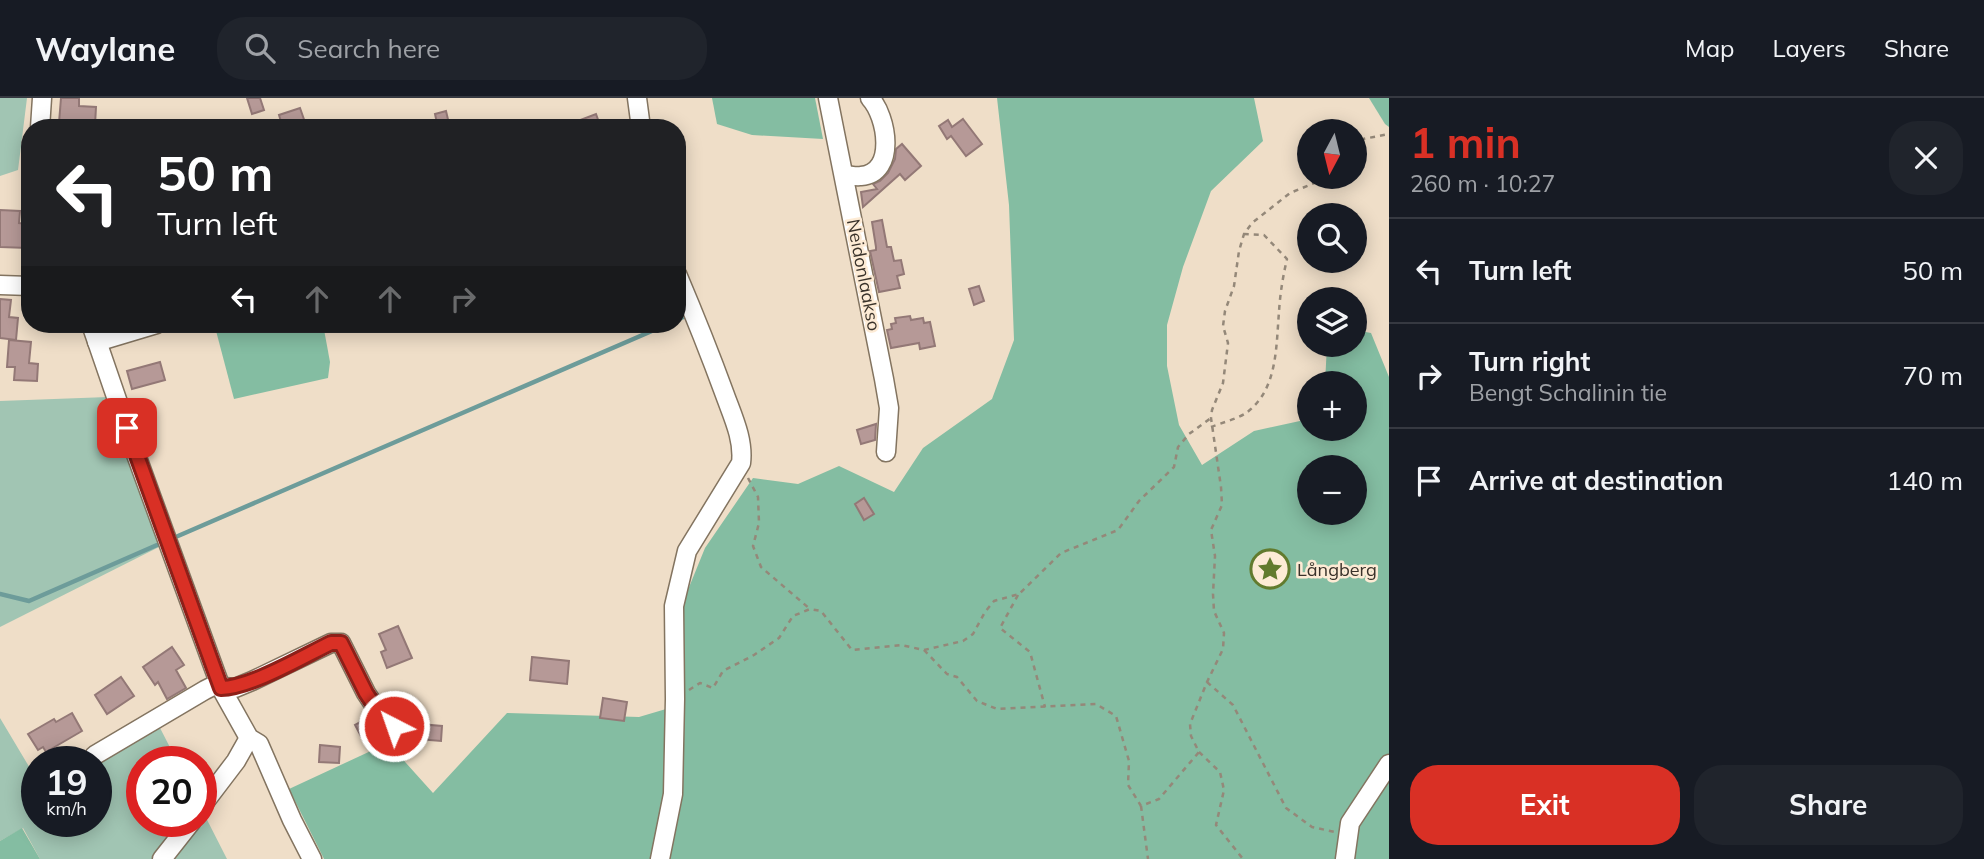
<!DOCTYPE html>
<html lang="en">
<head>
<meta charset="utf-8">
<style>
  body { margin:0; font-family:Mulish,sans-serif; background:#20242c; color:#f1f3f6; height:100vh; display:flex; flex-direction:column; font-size:26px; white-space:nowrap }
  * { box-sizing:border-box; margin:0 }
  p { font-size:23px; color:#9ea1a6 }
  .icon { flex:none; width:38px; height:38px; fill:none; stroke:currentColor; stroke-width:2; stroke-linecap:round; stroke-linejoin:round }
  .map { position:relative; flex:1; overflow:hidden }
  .side { display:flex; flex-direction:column; background:#171b24; width:595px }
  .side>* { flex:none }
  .hud { position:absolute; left:21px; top:21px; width:665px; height:214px; border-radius:28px; box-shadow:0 4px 18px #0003; background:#202124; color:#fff; overflow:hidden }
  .needle { width:46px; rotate:187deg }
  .tools { position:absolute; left:1297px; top:21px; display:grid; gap:14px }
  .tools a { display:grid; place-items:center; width:70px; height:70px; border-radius:50%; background:#171b24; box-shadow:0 4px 18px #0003; font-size:35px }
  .speed { position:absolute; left:21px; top:648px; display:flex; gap:14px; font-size:35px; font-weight:700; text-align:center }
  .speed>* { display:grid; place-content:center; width:91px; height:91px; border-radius:50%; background:#171b24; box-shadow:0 4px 18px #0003; line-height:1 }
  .speed small { font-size:18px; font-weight:400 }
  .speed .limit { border:10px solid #d22; background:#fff; color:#111 }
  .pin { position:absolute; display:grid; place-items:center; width:60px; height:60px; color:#fff; margin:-30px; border-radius:14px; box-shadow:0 4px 10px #0006 }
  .me { position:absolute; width:77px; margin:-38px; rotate:319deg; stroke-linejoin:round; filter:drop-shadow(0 0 5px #0008) }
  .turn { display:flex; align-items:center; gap:24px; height:147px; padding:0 21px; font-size:32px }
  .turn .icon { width:91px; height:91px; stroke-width:2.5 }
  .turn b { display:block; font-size:49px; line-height:60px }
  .lanes { display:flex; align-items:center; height:66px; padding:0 21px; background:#0003; justify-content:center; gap:35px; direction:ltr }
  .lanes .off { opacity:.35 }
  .round { display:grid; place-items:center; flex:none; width:74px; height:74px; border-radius:28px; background:#20242c }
  .headline { display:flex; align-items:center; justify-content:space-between; height:119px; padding:0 21px }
  h1 { font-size:42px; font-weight:700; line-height:52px; color:#d93025 }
  .button { display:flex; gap:14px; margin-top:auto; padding:14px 21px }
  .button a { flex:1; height:80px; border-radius:28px; background:#d93025; color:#fff; font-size:28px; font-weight:700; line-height:80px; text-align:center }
  .button a+a { background:#20242c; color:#f1f3f6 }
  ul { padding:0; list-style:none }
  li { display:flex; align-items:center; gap:21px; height:105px; padding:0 21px; border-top:2px solid #363941 }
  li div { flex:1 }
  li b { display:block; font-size:26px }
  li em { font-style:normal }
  header { display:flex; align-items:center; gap:42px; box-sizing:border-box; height:98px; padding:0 35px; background:#171b24; border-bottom:2px solid #363941 }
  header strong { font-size:33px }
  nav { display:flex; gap:38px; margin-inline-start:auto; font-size:24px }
  .search { width:490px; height:63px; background:#20242c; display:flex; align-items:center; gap:18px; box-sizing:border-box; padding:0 24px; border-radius:28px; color:#9ea1a6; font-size:26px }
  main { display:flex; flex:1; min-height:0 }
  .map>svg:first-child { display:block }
  .green { fill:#a1c5b3 }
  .forest { fill:#84bda2; fill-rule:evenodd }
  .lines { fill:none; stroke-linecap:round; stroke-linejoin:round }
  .stream { stroke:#6d9c9a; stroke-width:4.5 }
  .building { fill:#b69997; stroke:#937876; stroke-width:2 }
  .minor-casing { stroke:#837460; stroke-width:21 }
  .path { stroke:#948879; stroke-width:2.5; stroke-dasharray:5 5; stroke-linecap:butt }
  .minor { stroke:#fff; stroke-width:18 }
  .route-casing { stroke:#8d1f18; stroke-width:18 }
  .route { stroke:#d93025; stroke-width:12 }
  .labels { text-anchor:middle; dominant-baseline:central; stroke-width:5; stroke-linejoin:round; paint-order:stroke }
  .street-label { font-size:18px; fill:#39322a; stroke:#fdebd5 }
  .poi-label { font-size:18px; fill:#39322a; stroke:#fdebd5; text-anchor:start }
</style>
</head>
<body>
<header>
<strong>Waylane</strong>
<div class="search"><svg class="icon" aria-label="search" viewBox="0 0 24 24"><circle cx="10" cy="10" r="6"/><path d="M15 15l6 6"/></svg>Search here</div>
<nav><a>Map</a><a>Layers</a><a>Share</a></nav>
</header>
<main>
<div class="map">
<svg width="1389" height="761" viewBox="0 0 1389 761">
  <rect width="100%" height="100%" fill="#efdec8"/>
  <g class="green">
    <polygon points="0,0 27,0 18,72 0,78"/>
    <polygon points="108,299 134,370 159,449 0,529 0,303"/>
    <polygon points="0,620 37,682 37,723 96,723 96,663 83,663 159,628 177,663 142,663 142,723 201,723 201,710 227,761 40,761 23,730 0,743"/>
  </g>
  <g class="forest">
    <polygon points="712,0 815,0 823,41 752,37 717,26"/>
    <path d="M997 0H1254L1263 43 1211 93 1183 169 1167 227V268L1179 327 1202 367 1254 333 1309 321V331H1354V285H1325L1327 247H1354L1355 232 1371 235 1389 279V761H667L682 699 683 504 705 450 753 380 798 386 839 368 894 394 923 350 992 301 1014 242 1009 107ZM1309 369H1354V415H1309Z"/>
    <polygon points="1369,0 1389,0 1389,29 1385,26"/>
    <polygon points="231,226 323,226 330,264 328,280 234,301 215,229"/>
    <polygon points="666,611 665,698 652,761 324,761 289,691 388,645 433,695 507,615 639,619"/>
    <polygon points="22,730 40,761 0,761 0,743"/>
  </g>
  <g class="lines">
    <g class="stream">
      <polyline points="677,222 683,219"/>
      <polyline points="178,438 668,226"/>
      <polyline points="0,496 29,503 157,447"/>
    </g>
  </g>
  <g class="building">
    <polygon points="61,0 79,0 79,8 96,9 95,27 78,26 78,30 66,30 66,26 59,25"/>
    <polygon points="247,0 260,0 264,12 252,16"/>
    <polygon points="300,10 307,30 283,30 279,17"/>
    <polygon points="446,13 450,30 438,30 435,16"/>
    <polygon points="596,16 601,30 562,30 562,29"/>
    <polygon points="963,21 982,46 966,58 951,38 947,41 939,28 948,22 952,29"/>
    <polygon points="902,46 921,68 905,82 900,76 863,109 861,94 877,91 873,86 880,83 888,75 895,61 896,51"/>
    <polygon points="0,112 20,113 19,125 29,126 28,150 0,149"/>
    <polygon points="882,122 887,149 891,149 894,163 901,162 904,176 897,178 900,190 879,194 870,153 876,152 876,149 872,124"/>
    <polygon points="979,188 984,203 974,207 969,191"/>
    <polygon points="0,201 11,202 9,219 18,220 16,242 0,240"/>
    <polygon points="910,218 911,222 923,220 924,225 930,224 935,248 920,251 919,245 891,250 887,232 892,231 891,226 896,225 895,220"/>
    <polygon points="9,242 31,244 29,265 38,266 37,283 14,282 15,269 7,269"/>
    <polygon points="160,264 165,282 132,291 127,273"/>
    <polygon points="876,326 875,342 861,346 857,332"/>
    <polygon points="864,400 874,416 864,422 855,406"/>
    <polygon points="398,528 412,560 387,570 381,554 386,552 379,536"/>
    <polygon points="172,549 184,567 176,572 186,590 167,601 158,584 155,587 143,569"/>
    <polygon points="532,559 569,563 567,586 530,582"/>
    <polygon points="121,579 134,598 107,616 95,597"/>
    <polygon points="603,600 627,604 624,623 600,620"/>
    <polygon points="72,615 82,633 46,654 43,649 38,652 28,636 54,621 56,624"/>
    <polygon points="364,622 374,639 364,644 355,627"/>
    <polygon points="419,626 442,628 441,643 418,641"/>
    <polygon points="320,647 340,649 339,665 319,664"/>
  </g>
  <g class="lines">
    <g class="minor-casing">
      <g id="minor">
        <polyline points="637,0 641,30"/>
        <polyline points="828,0 884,281 889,310 886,354"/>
        <polyline points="40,30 42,0"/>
        <path d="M844 77C849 77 856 79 861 78 897 75 887 18 870 0"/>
        <polyline points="0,187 30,188"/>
        <polyline points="91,226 134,351 221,590 249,640 259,646 292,722 312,761"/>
        <polyline points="97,244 157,226"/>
        <polyline points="95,657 205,592 213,588 235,590 252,583 331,545 341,545 366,595 376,610 394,628"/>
        <polyline points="201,709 236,663 249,640"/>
        <polyline points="162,761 192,723"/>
        <path d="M660 761 673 696 675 601 674 508 687 453 741 365C744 342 733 319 725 297 710 256 694 216 677 176"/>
        <polyline points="1345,761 1350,725 1389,666"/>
      </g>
    </g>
    <g class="path">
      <polyline points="1354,50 1363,41 1389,36"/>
      <path d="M1211 329C1221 325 1237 321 1246 315 1278 292 1276 248 1279 214 1280 196 1283 178 1287 161L1264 137 1244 136"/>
      <polyline points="748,380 758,399 759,425 753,448 761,469 810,511"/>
      <polyline points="1018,497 1000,530 1030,554 1045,609"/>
      <polyline points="924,552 947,576 957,579 977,603 997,611 1096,606 1116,618 1129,663 1128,687 1141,708 1159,701 1199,654 1191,638 1190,626 1207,584 1223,551 1224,535 1214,513 1213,496 1215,458 1211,432 1222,407 1221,389 1211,320 1212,312 1223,285 1228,245 1223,228 1225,213 1234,188 1239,153 1244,136 1252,125 1290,95 1329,79"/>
      <polyline points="1207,584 1233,607 1286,710 1312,729 1335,734"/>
      <polyline points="689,592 700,585 713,590 723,573 754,557 779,540 793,518 810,511 821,513 852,552 901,547 924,552 963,543 973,536 985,514 994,503 1019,496 1061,455 1118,432 1139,403 1174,369 1178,349 1189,336 1211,320"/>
      <polyline points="1199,654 1220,674 1224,692 1216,727 1243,761"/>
      <polyline points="1141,708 1148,761"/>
    </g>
    <use href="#minor" class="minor"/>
  </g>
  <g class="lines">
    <g class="route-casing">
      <path id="route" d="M127 330 221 590C252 589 302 559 331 545H341L366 595 376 610 394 628"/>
    </g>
    <use href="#route" class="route"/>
  </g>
  <defs>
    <g id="sight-ring" transform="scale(2.0125)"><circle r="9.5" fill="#fdebd5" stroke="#627b2e" stroke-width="1.5"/><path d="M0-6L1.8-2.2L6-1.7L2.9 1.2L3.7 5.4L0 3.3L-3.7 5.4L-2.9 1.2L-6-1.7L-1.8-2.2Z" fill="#627b2e"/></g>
  </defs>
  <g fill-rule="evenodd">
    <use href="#sight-ring" x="1270" y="471"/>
  </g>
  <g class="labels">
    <g class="street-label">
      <text transform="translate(864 177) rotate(79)">Neidonlaakso</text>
    </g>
    <g class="poi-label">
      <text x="1297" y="471">Långberg</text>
    </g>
  </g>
</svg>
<div class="tools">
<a><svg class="needle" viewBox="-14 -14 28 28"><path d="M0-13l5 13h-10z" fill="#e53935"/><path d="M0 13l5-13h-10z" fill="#9ea1a6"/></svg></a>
<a><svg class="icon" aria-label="search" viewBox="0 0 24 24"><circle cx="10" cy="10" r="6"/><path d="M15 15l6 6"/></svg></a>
<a><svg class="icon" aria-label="layers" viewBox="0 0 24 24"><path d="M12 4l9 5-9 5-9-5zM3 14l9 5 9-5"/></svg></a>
<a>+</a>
<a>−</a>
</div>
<div class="speed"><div>19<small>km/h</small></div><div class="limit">20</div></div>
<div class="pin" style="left:127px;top:330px;background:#d93025"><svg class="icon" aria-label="arrive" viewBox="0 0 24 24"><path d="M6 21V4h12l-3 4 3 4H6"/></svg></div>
<svg class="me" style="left:394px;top:628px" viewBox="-20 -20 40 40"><circle r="17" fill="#d93025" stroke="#fff" stroke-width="3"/><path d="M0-11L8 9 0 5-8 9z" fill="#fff"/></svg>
<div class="hud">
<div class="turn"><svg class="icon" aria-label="left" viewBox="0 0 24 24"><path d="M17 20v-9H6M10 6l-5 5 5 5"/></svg><div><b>50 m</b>Turn left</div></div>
<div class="lanes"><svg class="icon" aria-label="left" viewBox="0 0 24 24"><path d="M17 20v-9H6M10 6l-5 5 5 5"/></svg><svg class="icon off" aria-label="ahead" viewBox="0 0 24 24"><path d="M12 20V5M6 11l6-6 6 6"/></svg><svg class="icon off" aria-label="ahead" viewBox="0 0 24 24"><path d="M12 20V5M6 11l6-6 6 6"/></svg><svg class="icon off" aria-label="right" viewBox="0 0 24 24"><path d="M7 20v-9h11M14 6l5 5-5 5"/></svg></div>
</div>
</div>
<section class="side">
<div class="headline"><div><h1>1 min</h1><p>260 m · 10:27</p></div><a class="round"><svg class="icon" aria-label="close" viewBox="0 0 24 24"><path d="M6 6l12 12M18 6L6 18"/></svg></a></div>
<ul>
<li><svg class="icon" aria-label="left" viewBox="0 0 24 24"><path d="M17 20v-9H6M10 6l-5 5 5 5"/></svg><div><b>Turn left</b></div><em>50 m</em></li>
<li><svg class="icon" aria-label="right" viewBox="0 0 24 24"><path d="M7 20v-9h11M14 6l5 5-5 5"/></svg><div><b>Turn right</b><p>Bengt Schalinin tie</p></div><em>70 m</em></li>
<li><svg class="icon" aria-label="arrive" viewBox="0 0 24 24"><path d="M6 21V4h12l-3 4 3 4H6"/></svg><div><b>Arrive at destination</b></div><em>140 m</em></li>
</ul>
<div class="button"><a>Exit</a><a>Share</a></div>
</section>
</main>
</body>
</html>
